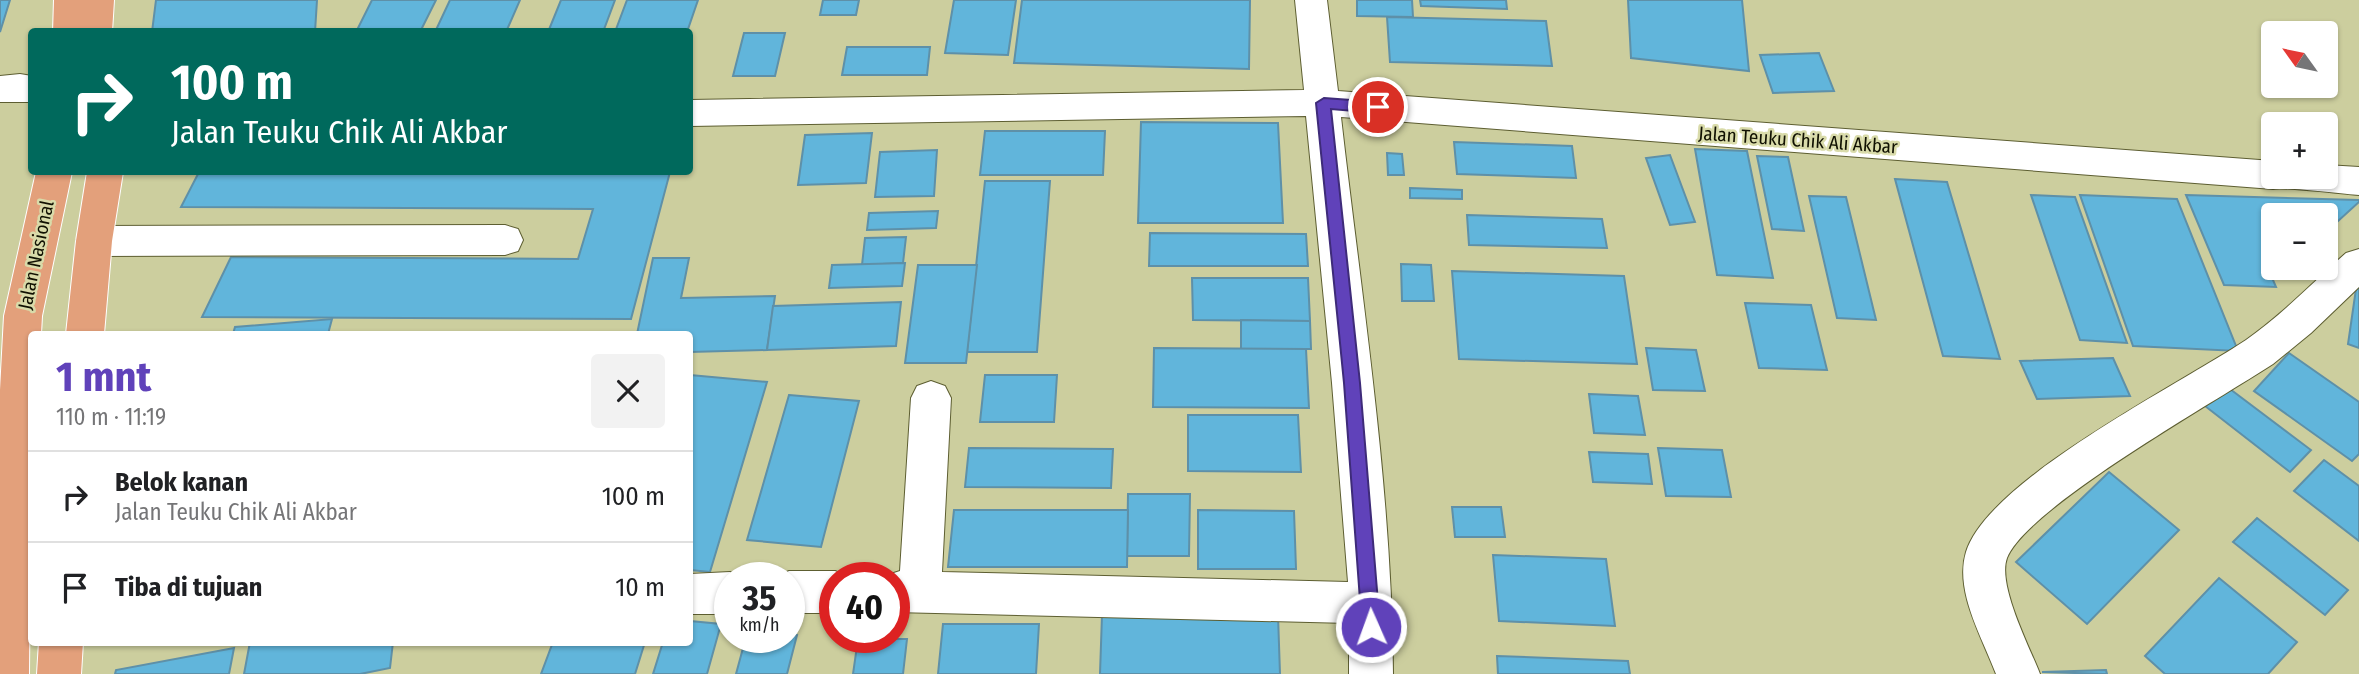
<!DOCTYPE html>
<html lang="id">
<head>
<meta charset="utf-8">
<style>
  body { margin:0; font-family:"Fira Sans Condensed",sans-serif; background:#f2f2f2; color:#202124; height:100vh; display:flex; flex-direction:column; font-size:26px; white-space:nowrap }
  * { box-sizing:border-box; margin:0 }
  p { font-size:23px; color:#757577 }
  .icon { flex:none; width:38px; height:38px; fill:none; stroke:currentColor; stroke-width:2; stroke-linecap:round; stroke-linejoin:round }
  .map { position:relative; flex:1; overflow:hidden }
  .panel { position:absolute; left:28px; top:331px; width:665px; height:315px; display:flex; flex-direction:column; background:#fff; border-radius:7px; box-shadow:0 2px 5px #0004 }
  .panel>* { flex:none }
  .banner { position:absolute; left:28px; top:28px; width:665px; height:147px; border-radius:7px; box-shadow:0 2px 5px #0004; background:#00695c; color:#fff; overflow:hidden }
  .needle { width:46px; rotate:303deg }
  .tools { position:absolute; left:2261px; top:21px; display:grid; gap:14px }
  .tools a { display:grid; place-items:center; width:77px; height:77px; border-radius:7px; background:#fff; box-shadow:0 2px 5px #0004; font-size:35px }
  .speed { position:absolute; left:714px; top:562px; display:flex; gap:14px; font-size:35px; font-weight:700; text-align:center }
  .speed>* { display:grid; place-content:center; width:91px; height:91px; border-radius:50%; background:#fff; box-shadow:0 2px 5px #0004; line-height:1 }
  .speed small { font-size:18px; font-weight:400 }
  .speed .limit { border:10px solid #d22; background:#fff; color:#111 }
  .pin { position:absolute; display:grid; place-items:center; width:60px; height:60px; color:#fff; margin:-30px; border:4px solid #fff; border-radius:50%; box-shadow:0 2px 7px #0007 }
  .me { position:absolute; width:77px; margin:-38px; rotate:358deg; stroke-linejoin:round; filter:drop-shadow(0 0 5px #0008) }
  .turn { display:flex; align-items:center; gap:24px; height:147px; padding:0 28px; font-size:32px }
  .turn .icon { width:91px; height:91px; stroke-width:2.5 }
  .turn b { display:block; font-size:49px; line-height:60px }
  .round { display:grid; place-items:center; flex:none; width:74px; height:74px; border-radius:7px; background:#f2f2f2 }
  .head { display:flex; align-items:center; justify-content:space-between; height:119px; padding:0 28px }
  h1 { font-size:42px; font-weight:700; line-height:52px; color:#6042ba }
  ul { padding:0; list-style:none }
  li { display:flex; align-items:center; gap:21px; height:91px; padding:0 28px; border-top:2px solid #e0e0e0 }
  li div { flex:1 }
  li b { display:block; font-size:26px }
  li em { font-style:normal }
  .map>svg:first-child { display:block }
  .building { fill:#61b5db; stroke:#5e90a8; stroke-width:2 }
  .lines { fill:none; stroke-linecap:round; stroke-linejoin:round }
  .minor-casing { stroke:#5d5e31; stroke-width:2 }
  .highway-casing { stroke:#fff; stroke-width:2 }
  .minor { fill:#fff; fill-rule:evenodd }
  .highway { fill:#e3a07b; fill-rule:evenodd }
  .route { fill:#6042ba; stroke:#3e2b79; stroke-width:2 }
  .labels { text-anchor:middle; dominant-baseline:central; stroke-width:5; stroke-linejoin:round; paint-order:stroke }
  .street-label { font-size:19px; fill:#111102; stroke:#d9dbaa }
</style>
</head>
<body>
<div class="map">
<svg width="2359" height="674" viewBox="0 0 2359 674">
  <rect width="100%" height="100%" fill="#ccce9e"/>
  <g class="building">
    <polygon points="0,0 10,0 0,32"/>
    <polygon points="156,0 317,0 315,32 152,32"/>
    <polygon points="372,0 436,0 420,32 356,32"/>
    <polygon points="450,0 520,0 506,32 435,32"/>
    <polygon points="561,0 615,0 603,32 548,32"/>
    <polygon points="627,0 698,0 687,32 615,32"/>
    <polygon points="823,0 859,0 856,15 820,15"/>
    <polygon points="954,0 1016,0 1008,55 945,53"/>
    <polygon points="1022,0 1250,0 1249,69 1014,63"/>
    <polygon points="1357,0 1412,0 1413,17 1357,16"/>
    <polygon points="1420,0 1506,0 1507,9 1421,6"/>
    <polygon points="1628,0 1742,0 1749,71 1631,58"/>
    <polygon points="1387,17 1546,21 1552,66 1390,62"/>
    <polygon points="744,33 785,33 775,76 733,76"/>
    <polygon points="847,47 930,47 927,75 842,75"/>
    <polygon points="1819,53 1834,91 1773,93 1760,55"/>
    <polygon points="1141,122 1278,123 1283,223 1138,223"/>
    <polygon points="985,131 1105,131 1103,175 980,175"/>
    <polygon points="872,133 866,183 798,185 805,135"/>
    <polygon points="1454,142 1572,146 1576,178 1457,174"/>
    <polygon points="1695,149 1747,151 1773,278 1717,275"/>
    <polygon points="937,150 934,196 875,197 880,152"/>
    <polygon points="1387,153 1402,154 1404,175 1388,175"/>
    <polygon points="1670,155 1695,222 1670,225 1646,158"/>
    <polygon points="1757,156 1788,157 1804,231 1772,229"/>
    <polygon points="199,172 670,172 631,319 202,317 231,257 578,259 593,209 181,207"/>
    <polygon points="1895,179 1947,182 2000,359 1943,356"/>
    <polygon points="985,181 1050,181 1037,352 967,352"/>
    <polygon points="1410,188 1462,190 1462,199 1410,198"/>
    <polygon points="2031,195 2075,197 2127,343 2080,340"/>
    <polygon points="2080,195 2177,199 2238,351 2133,346"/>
    <polygon points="2186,195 2359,200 2359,202 2326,232 2326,215 2273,215 2273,259 2264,259 2276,287 2224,285"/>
    <polygon points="1809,196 1846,197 1876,320 1837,318"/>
    <polygon points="938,211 936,228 867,230 869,213"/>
    <polygon points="1467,215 1602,219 1607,248 1469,245"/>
    <polygon points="1150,233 1306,234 1308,266 1149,266"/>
    <polygon points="906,237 903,263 862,265 865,238"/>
    <polygon points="653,258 689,258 681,298 775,296 767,350 690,352 690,334 637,334"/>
    <polygon points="905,263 902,286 829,288 832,265"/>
    <polygon points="1401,264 1431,265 1434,301 1402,301"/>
    <polygon points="918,265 977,265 966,363 905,363"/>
    <polygon points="1452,271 1624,276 1637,364 1459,359"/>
    <polygon points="1192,278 1308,278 1310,321 1193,320"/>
    <polygon points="2357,282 2359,283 2359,348 2348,344"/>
    <polygon points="901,302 896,346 767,350 773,306"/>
    <polygon points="1745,303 1811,305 1827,370 1759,368"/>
    <polygon points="332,319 328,334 233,334 235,327"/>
    <polygon points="1241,320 1310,321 1311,349 1241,349"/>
    <polygon points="1154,348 1306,349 1309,408 1153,407"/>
    <polygon points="1646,348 1696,350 1705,391 1653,390"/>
    <polygon points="2289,353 2359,402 2359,454 2352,461 2254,391"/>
    <polygon points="2113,358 2130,396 2037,399 2020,361"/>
    <polygon points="690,375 767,382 710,572 690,570"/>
    <polygon points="985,375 1057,375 1054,422 980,422"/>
    <polygon points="2226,386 2311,450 2290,472 2205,406"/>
    <polygon points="1589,394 1638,396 1645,435 1594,433"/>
    <polygon points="789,395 859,401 821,547 747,540"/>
    <polygon points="1188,415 1298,415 1301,472 1188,471"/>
    <polygon points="969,448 1113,449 1111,488 965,487"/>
    <polygon points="1658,448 1722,450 1731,497 1666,496"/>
    <polygon points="1589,452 1648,454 1652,484 1593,482"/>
    <polygon points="2324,460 2359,486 2359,541 2294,491"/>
    <polygon points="2109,472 2179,530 2087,624 2016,562"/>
    <polygon points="1128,494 1190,494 1189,556 1127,556"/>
    <polygon points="1452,507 1501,507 1505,537 1455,537"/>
    <polygon points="954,510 1128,510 1127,567 948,567"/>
    <polygon points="1198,510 1294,511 1296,569 1198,569"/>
    <polygon points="2257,518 2348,590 2325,615 2233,542"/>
    <polygon points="1493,555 1606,559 1615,626 1499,621"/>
    <polygon points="2219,578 2297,642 2268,674 2165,674 2145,656"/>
    <polygon points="1102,615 1278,615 1280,674 1100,674"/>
    <polygon points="690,621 721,624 707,674 653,674 663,642 690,642"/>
    <polygon points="943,624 1039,624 1036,674 938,674"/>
    <polygon points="789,634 797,635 787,674 736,674 746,637 789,637"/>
    <polygon points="858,639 907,639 903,674 853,674"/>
    <polygon points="250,642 393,642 390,668 360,674 244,674"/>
    <polygon points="553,642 645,642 635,674 541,674"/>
    <polygon points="234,648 229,674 115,674 116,670"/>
    <polygon points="1497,656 1628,661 1630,674 1498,674"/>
    <polygon points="2106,670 2107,674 2042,672"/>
  </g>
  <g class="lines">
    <g class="minor-casing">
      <g id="minor">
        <path d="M1295 0H1327L1338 91 2273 161V177H2326V165L2359 167V195C2343 194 2281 186 2273 189L1341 117C1362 301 1392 489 1393 674H1349V623L894 612V578H878L900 571 911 398 917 386 931 381 945 386 951 398 942 572 1348 582 1332 383 1306 116 690 126V100L1304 90Z"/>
        <polygon points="20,74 32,76 32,102 0,102 0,76"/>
        <polygon points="505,225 518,229 523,240 518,251 505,255 94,256 81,252 76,241 81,230 94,226"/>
        <path d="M2359 249V287L2311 333 2273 364C2220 399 2027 507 2007 558 1997 585 2030 648 2040 674H1996C1983 639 1954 591 1966 552 1988 480 2180 384 2246 340 2282 315 2313 282 2346 253Z"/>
        <polygon points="789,571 835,571 850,577 835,578 835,613 789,613 789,578 774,578"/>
        <polygon points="730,572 743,578 730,578 730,614 690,614 690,574"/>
      </g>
    </g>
    <g class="highway-casing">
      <g id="highway">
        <polygon points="54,0 114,0 112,32 53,32"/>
        <polygon points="36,172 72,172 42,316 41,334 32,334 29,674 0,674 0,390 4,316"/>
        <polygon points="87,172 123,172 112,241 104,334 66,334 76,241"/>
        <polygon points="39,642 83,642 81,674 37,674"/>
      </g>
    </g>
    <use href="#minor" class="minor"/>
    <use href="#highway" class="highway"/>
  </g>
  <polygon class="route" points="1324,98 1378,102 1385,107 1378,113 1331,109 1360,383 1380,627 1377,633 1371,635 1365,633 1362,627 1344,383 1316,103"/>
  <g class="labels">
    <g class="street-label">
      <text transform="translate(1798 140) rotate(4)">Jalan Teuku Chik Ali Akbar</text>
      <text transform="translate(36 255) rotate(-78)">Jalan Nasional</text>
    </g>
  </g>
</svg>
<div class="tools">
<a><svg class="needle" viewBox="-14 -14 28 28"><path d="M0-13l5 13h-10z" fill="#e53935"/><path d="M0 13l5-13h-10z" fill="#757577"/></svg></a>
<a>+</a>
<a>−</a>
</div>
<div class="speed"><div>35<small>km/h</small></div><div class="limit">40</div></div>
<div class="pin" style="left:1378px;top:107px;background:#d93025"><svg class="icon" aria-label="arrive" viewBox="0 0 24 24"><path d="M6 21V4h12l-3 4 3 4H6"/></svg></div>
<svg class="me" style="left:1371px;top:627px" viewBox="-20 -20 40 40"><circle r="17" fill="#6042ba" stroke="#fff" stroke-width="3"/><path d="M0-11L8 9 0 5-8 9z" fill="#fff"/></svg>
<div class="banner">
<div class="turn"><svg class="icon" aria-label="right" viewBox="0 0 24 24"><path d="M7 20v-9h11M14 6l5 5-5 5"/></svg><div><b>100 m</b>Jalan Teuku Chik Ali Akbar</div></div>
</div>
<section class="panel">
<div class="head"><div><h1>1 mnt</h1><p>110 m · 11:19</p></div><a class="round"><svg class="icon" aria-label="close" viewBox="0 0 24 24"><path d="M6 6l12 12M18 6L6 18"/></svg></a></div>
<ul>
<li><svg class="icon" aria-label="right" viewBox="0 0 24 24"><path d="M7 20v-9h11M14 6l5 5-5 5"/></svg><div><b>Belok kanan</b><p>Jalan Teuku Chik Ali Akbar</p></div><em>100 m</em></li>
<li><svg class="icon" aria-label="arrive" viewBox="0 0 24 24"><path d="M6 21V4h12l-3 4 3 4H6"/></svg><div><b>Tiba di tujuan</b></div><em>10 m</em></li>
</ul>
</section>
</div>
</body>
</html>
